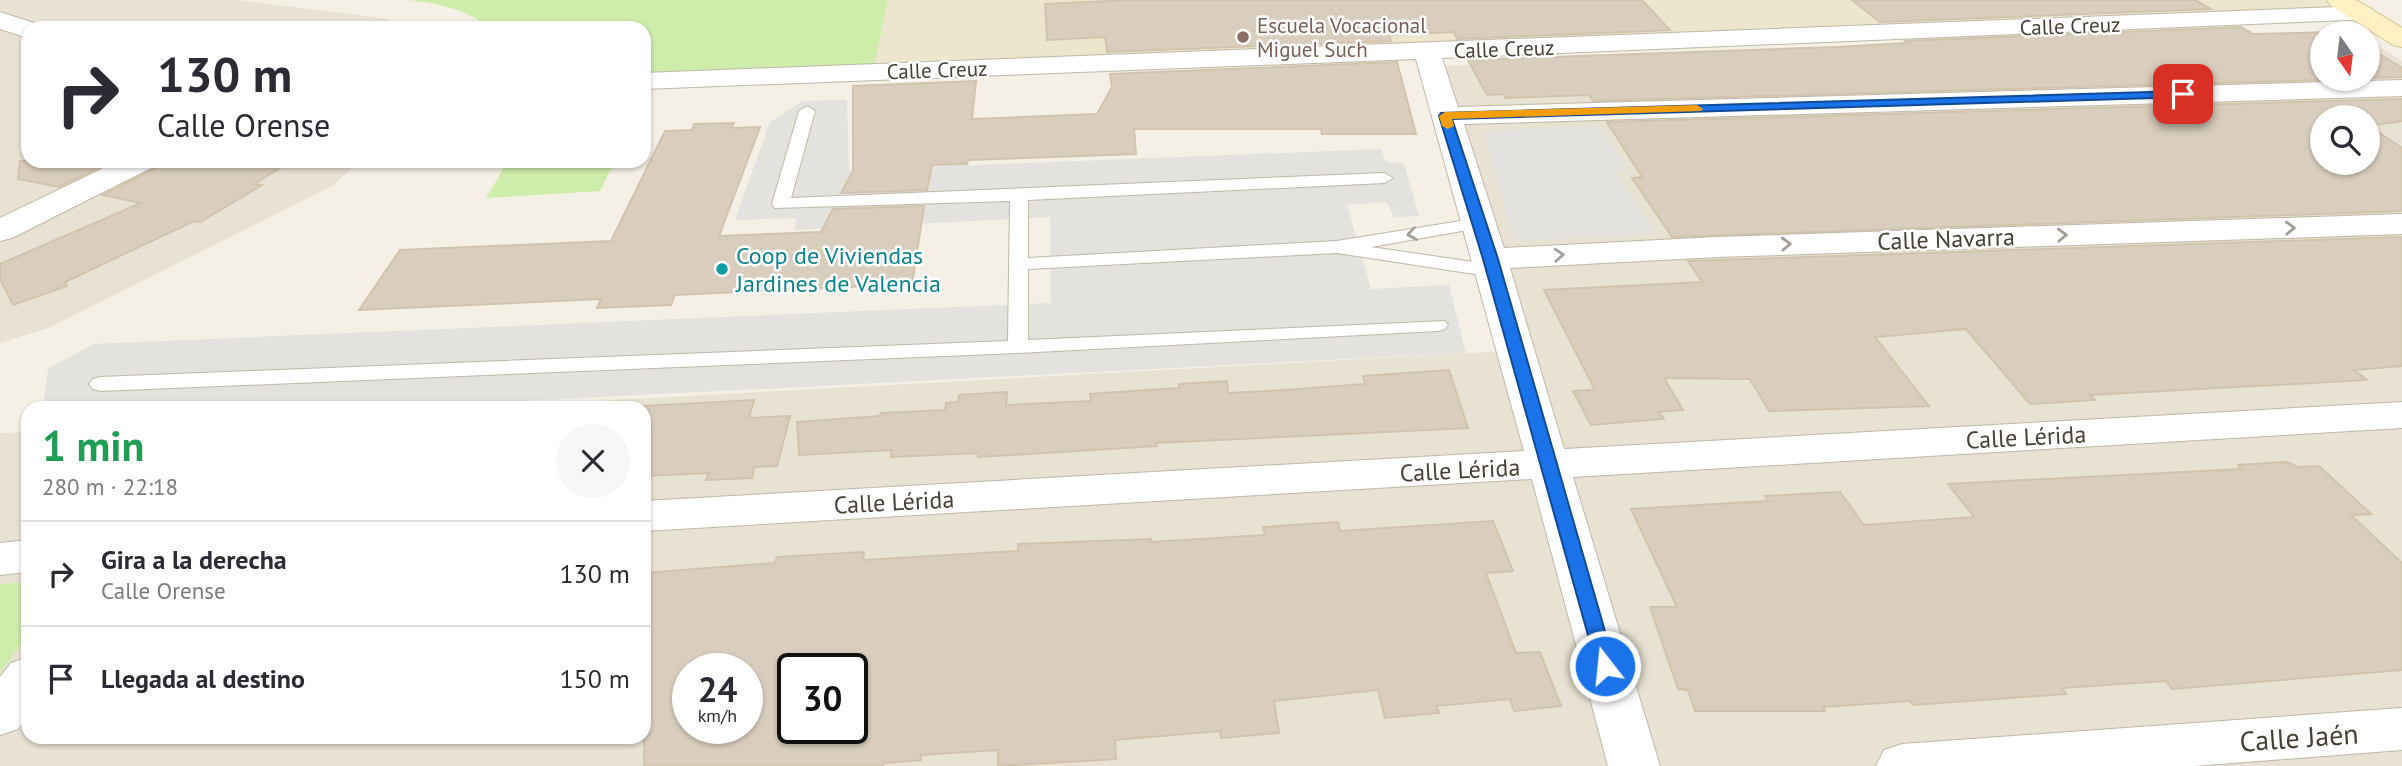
<!DOCTYPE html>
<html lang="es">
<head>
<meta charset="utf-8">
<style>
  body { margin:0; font-family:"PT Sans",sans-serif; background:#f7f7f7; color:#2b2b33; height:100vh; display:flex; flex-direction:column; font-size:26px; white-space:nowrap }
  * { box-sizing:border-box; margin:0 }
  p { font-size:23px; color:#7c7c81 }
  .icon { flex:none; width:38px; height:38px; fill:none; stroke:currentColor; stroke-width:2; stroke-linecap:round; stroke-linejoin:round }
  .map { position:relative; flex:1; overflow:hidden }
  .sheet { position:absolute; left:21px; top:401px; width:630px; height:343px; display:flex; flex-direction:column; background:#fff; border-radius:21px; box-shadow:0 2px 5px #0004 }
  .sheet>* { flex:none }
  .guide { position:absolute; left:21px; top:21px; width:630px; height:147px; border-radius:21px; box-shadow:0 2px 5px #0004; background:#fff; color:#2b2b33; overflow:hidden }
  .needle { width:46px; rotate:166deg }
  .buttons { position:absolute; left:2310px; top:21px; display:grid; gap:14px }
  .buttons a { display:grid; place-items:center; width:70px; height:70px; border-radius:50%; background:#fff; box-shadow:0 2px 5px #0004; font-size:35px }
  .speed { position:absolute; left:672px; top:653px; display:flex; gap:14px; font-size:35px; font-weight:700; text-align:center }
  .speed>* { display:grid; place-content:center; width:91px; height:91px; border-radius:50%; background:#fff; box-shadow:0 2px 5px #0004; line-height:1 }
  .speed small { font-size:18px; font-weight:400 }
  .speed .limit { border:4px solid #111; border-radius:10px; background:#fff; color:#111 }
  .pin { position:absolute; display:grid; place-items:center; width:60px; height:60px; color:#fff; margin:-30px; border-radius:14px; box-shadow:0 4px 10px #0006 }
  .me { position:absolute; width:77px; margin:-38px; rotate:344deg; stroke-linejoin:round; filter:drop-shadow(0 0 5px #0008) }
  .turn { display:flex; align-items:center; gap:24px; height:147px; padding:0 21px; font-size:32px }
  .turn .icon { width:91px; height:91px; stroke-width:2.5 }
  .turn b { display:block; font-size:49px; line-height:60px }
  .round { display:grid; place-items:center; flex:none; width:74px; height:74px; border-radius:37px; background:#f7f7f7 }
  .summary { display:flex; align-items:center; justify-content:space-between; height:119px; padding:0 21px }
  h1 { font-size:42px; font-weight:700; line-height:52px; color:#1e9e55 }
  ul { padding:0; list-style:none }
  li { display:flex; align-items:center; gap:21px; height:105px; padding:0 21px; border-top:2px solid #e1e1e2 }
  li div { flex:1 }
  li b { display:block; font-size:26px }
  li em { font-style:normal }
  .map>svg:first-child { display:block }
  .residential { fill:#e8e2d3; fill-rule:evenodd }
  .education { fill:#eee5ce }
  .green { fill:#ceecaa }
  .parking { fill:#e4e2de }
  .building { fill:#d9cebd; stroke:#d2c3ac; stroke-width:2; fill-rule:evenodd }
  .lines { fill:none; stroke-linecap:round; stroke-linejoin:round }
  .service-casing { stroke:#c0b8a7; stroke-width:2 }
  .minor-casing { stroke:#c0b8a7; stroke-width:2 }
  .secondary-casing { stroke:#d7c591; stroke-width:2 }
  .service { fill:#fff; fill-rule:evenodd }
  .minor { fill:#fff; fill-rule:evenodd }
  .secondary { fill:#fff1c4; fill-rule:evenodd }
  .oneway { stroke:#a3a09a }
  .route { fill:#1a73e8; stroke:#114b97; stroke-width:2 }
  .slow { fill:#f59e0b }
  .education-dot { fill:#8d6e63; stroke:#fff; stroke-width:2.5 }
  .culture-dot { fill:#0f9aa8; stroke:#fff; stroke-width:2.5 }
  .labels { text-anchor:middle; dominant-baseline:central; stroke-width:5; stroke-linejoin:round; paint-order:stroke }
  .far-education-label { font-size:21px; fill:#785e54; stroke:#fff; text-anchor:start }
  .far-street-label { font-size:21px; fill:#474034; stroke:#fff }
  .street-label { font-size:24px; fill:#474034; stroke:#fff }
  .culture-label { font-size:24px; fill:#0d838f; stroke:#fff; text-anchor:start }
  .near-street-label { font-size:28px; fill:#474034; stroke:#fff }
</style>
</head>
<body>
<div class="map">
<svg width="2402" height="766" viewBox="0 0 2402 766">
  <rect width="100%" height="100%" fill="#f4f0e5"/>
  <g class="residential">
    <polygon points="0,0 236,0 383,18 402,28 28,28 28,161 359,161 332,186 51,327 0,343"/>
    <path d="M2352 30 2357 33H2322V79H2368V40L2402 61V766H0V433L28 432V737H644V408H468L1528 350 1444 66ZM2322 117H2368V163H2322ZM688 668H747V728H688ZM793 668H852V728H793Z"/>
  </g>
  <polygon class="education" points="888,0 2324,0 2336,7 874,66"/>
  <g class="green">
    <path d="M410 0H888L874 66 644 74V28H488C467 8 437 4 410 0Z"/>
    <polygon points="508,161 615,161 600,191 486,198"/>
    <polygon points="28,582 28,635 0,672 0,584"/>
  </g>
  <g class="parking">
    <polygon points="847,100 849,170 1381,149 1386,162 1404,163 1419,216 1394,217 1387,202 1347,205 1371,289 1449,285 1466,353 387,408 276,408 278,403 206,408 43,408 48,369 93,344 1051,303 1050,217 794,230 796,218 735,220 770,122 802,101"/>
    <polygon points="1598,125 1628,170 1615,172 1656,234 1514,241 1484,134 1502,130"/>
  </g>
  <g class="building">
    <polygon points="1130,0 1642,0 1670,30 1457,39 1454,32 1389,35 1391,41 1107,52 1105,37 1047,40 1045,4"/>
    <polygon points="1852,0 2195,0 2211,9 1880,22"/>
    <polygon points="2241,27 2253,34 2344,32 2322,33 2322,79 2354,79 1593,101 1589,95 1505,98 1503,94 1487,95 1468,60 1838,47 1907,43 1905,41"/>
    <polygon points="2368,47 2402,68 2402,77 2368,78"/>
    <polygon points="1397,62 1416,134 1322,134 1321,129 1134,129 1136,154 968,160 967,164 932,165 927,190 841,193 853,171 853,86 976,81 972,119 1097,114 1112,87 1110,74"/>
    <path d="M2402 99V121L2369 126 2402 148V211L1672 237 1632 178 1642 177 1607 122ZM2322 117H2368V163H2322Z"/>
    <polygon points="734,123 732,128 760,127 719,236 821,232 833,209 924,206 912,284 675,295 671,305 597,308 601,299 359,310 400,250 611,241 665,131 692,130 694,124"/>
    <polygon points="20,161 112,161 59,187 18,179"/>
    <polygon points="160,161 292,161 254,184 262,185 200,222 194,221 65,282 67,286 13,305 0,279 0,264 141,203 103,195 154,169"/>
    <polygon points="2402,237 2402,366 2354,370 2367,380 2090,395 2095,400 2030,404 1966,329 1875,337 1929,406 1769,411 1750,379 1664,378 1683,410 1659,412 1664,419 1591,425 1573,391 1595,390 1544,290 1702,282 1688,261"/>
    <polygon points="1449,370 1468,428 1156,443 1157,446 978,457 978,453 891,457 892,450 799,455 797,422 880,416 881,413 945,410 946,403 958,402 959,395 1007,392 1006,405 1091,401 1090,394 1179,388 1179,384 1227,381 1228,393 1269,391 1365,384 1363,376"/>
    <polygon points="754,400 749,418 790,416 777,466 754,467 752,478 706,480 709,473 644,476 644,406"/>
    <polygon points="2287,462 2298,467 2319,466 2371,514 2351,515 2402,563 2402,670 2172,689 2166,681 2062,688 2066,694 1913,705 1910,701 1823,707 1825,711 1695,711 1688,690 1678,689 1650,607 1677,607 1631,509 1768,501 1765,496 1840,492 1864,525 1974,517 1948,484 2241,469 2238,465"/>
    <path d="M1493 521 1513 571 1486 573 1516 653 1540 652 1561 706 1514 711 1510 699 1436 706 1439 713 1385 718 1378 690 1274 701 1279 733 1221 738 1220 731 1115 740 1116 759 998 766V750L921 755V760L884 763 883 766H644V573L775 563 777 557 864 552 863 560 1018 551V544L1151 539V542L1265 535 1263 527 1338 522 1340 531ZM688 668H747V728H688ZM793 668H852V728H793Z"/>
  </g>
  <g class="lines">
    <g class="service-casing">
      <polygon id="service" points="807,106 815,111 791,198 1384,173 1393,178 1384,183 1028,200 1028,258 1337,241 1479,218 1488,223 1485,227 1371,247 1494,265 1503,271 1494,277 1337,253 1028,269 1028,340 1445,321 1448,325 1445,329 1438,331 1018,353 100,391 93,389 89,384 93,379 100,377 1008,341 1010,201 775,208 772,204 799,111"/>
    </g>
    <g class="minor-casing">
      <g id="minor">
        <polygon points="2363,6 2372,9 2376,14 2372,19 1442,58 1458,107 2402,80 2402,96 1464,124 1504,248 1717,237 2402,214 2402,234 1717,257 1510,268 1564,449 2402,402 2402,428 1573,477 1660,766 1608,766 1532,479 644,531 644,501 1524,451 1416,59 644,89 644,73"/>
        <polygon points="0,12 37,24 40,28 28,28 28,38 0,29"/>
        <polygon points="118,161 157,161 153,167 12,238 0,241 0,218"/>
        <polygon points="28,540 28,572 0,575 0,543"/>
        <polygon points="28,657 28,715 18,729 0,735 0,677 11,663"/>
        <polygon points="2402,708 2402,750 2193,766 1876,766 1884,750 1902,744"/>
      </g>
    </g>
    <g class="secondary-casing">
      <polygon id="secondary" points="2327,0 2356,0 2402,28 2402,47 2393,45 2330,5"/>
    </g>
    <use href="#service" class="service"/>
    <use href="#minor" class="minor"/>
    <use href="#secondary" class="secondary"/>
  </g>
  <defs><path id="oneway-chevron" d="M-2-3.5L2.5 0L-2 3.5" fill="none" stroke-width="1.6" stroke-linecap="round" stroke-linejoin="round" transform="scale(1.75)"/></defs>
  <g class="oneway">
    <use href="#oneway-chevron" transform="translate(2290 228) rotate(-2)"/>
    <use href="#oneway-chevron" transform="translate(1412 234) rotate(171)"/>
    <use href="#oneway-chevron" transform="translate(2062 235) rotate(-2)"/>
    <use href="#oneway-chevron" transform="translate(1786 244) rotate(-2)"/>
    <use href="#oneway-chevron" transform="translate(1559 255) rotate(-3)"/>
  </g>
  <polygon class="route" points="2183,91 2189,94 2187,97 1452,119 1498,259 1615,666 1612,671 1605,674 1598,671 1483,259 1439,116 1441,113"/>
  <polygon class="slow" points="1697,105 1703,109 1701,111 1452,119 1454,126 1448,129 1442,126 1439,116 1445,112"/>
  <circle class="education-dot" cx="1243" cy="37" r="7"/>
  <circle class="culture-dot" cx="722" cy="269" r="7"/>
  <g class="labels">
    <g class="far-education-label">
      <text x="1257" y="25">Escuela Vocacional<tspan x="1257" dy="24">Miguel Such</tspan></text>
    </g>
    <g class="far-street-label">
      <text transform="translate(2070 26) rotate(-2)">Calle Creuz</text>
      <text transform="translate(1504 49) rotate(-2)">Calle Creuz</text>
      <text transform="translate(937 70) rotate(-2)">Calle Creuz</text>
    </g>
    <g class="street-label">
      <text transform="translate(1946 239) rotate(-2)">Calle Navarra</text>
      <text transform="translate(2026 437) rotate(-3)">Calle Lérida</text>
      <text transform="translate(1460 470) rotate(-3)">Calle Lérida</text>
      <text transform="translate(894 502) rotate(-3)">Calle Lérida</text>
    </g>
    <g class="culture-label">
      <text x="736" y="255">Coop de Viviendas<tspan x="736" dy="28">Jardines de Valencia</tspan></text>
    </g>
    <g class="near-street-label">
      <text transform="translate(2299 737) rotate(-4)">Calle Jaén</text>
    </g>
  </g>
</svg>
<div class="buttons">
<a><svg class="needle" viewBox="-14 -14 28 28"><path d="M0-13l5 13h-10z" fill="#e53935"/><path d="M0 13l5-13h-10z" fill="#7c7c81"/></svg></a>
<a><svg class="icon" aria-label="search" viewBox="0 0 24 24"><circle cx="10" cy="10" r="6"/><path d="M15 15l6 6"/></svg></a>
</div>
<div class="speed"><div>24<small>km/h</small></div><div class="limit">30</div></div>
<div class="pin" style="left:2183px;top:94px;background:#d93025"><svg class="icon" aria-label="arrive" viewBox="0 0 24 24"><path d="M6 21V4h12l-3 4 3 4H6"/></svg></div>
<svg class="me" style="left:1605px;top:666px" viewBox="-20 -20 40 40"><circle r="17" fill="#1a73e8" stroke="#fff" stroke-width="3"/><path d="M0-11L8 9 0 5-8 9z" fill="#fff"/></svg>
<div class="guide">
<div class="turn"><svg class="icon" aria-label="right" viewBox="0 0 24 24"><path d="M7 20v-9h11M14 6l5 5-5 5"/></svg><div><b>130 m</b>Calle Orense</div></div>
</div>
<section class="sheet">
<div class="summary"><div><h1>1 min</h1><p>280 m · 22:18</p></div><a class="round"><svg class="icon" aria-label="close" viewBox="0 0 24 24"><path d="M6 6l12 12M18 6L6 18"/></svg></a></div>
<ul>
<li><svg class="icon" aria-label="right" viewBox="0 0 24 24"><path d="M7 20v-9h11M14 6l5 5-5 5"/></svg><div><b>Gira a la derecha</b><p>Calle Orense</p></div><em>130 m</em></li>
<li><svg class="icon" aria-label="arrive" viewBox="0 0 24 24"><path d="M6 21V4h12l-3 4 3 4H6"/></svg><div><b>Llegada al destino</b></div><em>150 m</em></li>
</ul>
</section>
</div>
</body>
</html>
